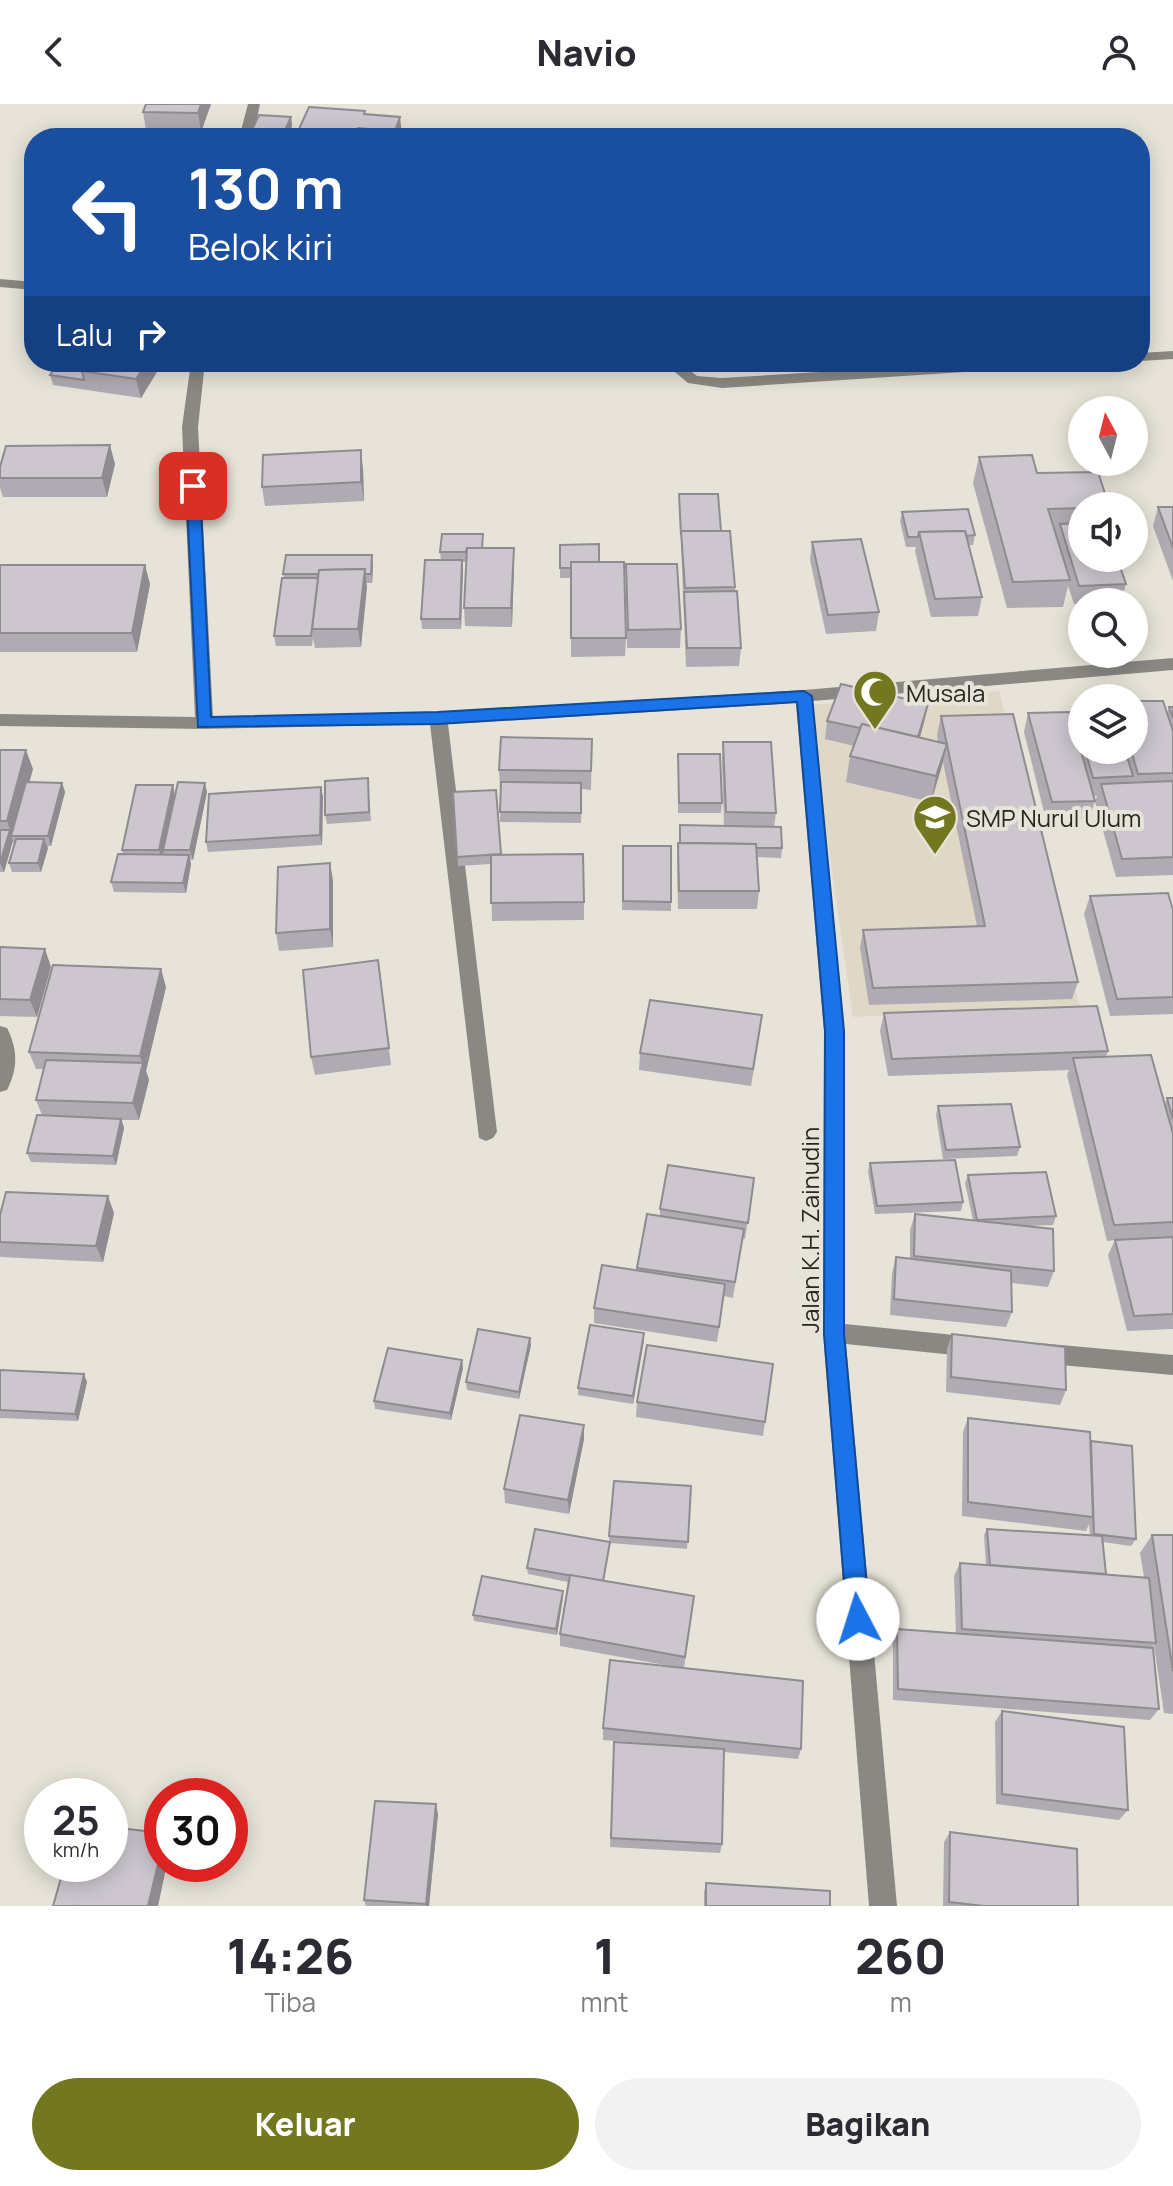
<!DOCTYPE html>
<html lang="id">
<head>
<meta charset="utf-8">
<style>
  body { margin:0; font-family:Manrope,sans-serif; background:#f2f2f3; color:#2b2b33; height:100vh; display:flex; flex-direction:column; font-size:30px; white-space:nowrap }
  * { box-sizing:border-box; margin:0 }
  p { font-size:26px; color:#7c7c81 }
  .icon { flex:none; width:44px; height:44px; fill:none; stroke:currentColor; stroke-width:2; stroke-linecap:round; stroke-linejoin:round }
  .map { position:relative; height:1802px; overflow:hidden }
  .details { display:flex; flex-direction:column; background:#fff; flex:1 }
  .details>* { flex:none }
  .guide { position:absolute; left:24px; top:24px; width:1126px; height:244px; border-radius:32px; box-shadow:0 4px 20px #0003; background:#1a4fa0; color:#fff; overflow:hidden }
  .needle { width:52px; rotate:353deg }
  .fabs { position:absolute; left:1068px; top:292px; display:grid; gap:16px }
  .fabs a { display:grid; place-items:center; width:80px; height:80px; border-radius:50%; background:#fff; box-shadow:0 4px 20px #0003; font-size:40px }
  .speed { position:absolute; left:24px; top:1674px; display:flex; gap:16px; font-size:40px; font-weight:700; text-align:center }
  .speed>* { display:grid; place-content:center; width:104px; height:104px; border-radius:50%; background:#fff; box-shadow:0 4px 20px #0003; line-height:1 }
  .speed small { font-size:20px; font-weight:400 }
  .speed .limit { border:12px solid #d22; background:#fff; color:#111 }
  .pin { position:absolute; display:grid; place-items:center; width:68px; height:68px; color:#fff; margin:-34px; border-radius:16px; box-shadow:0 4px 12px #0006 }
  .me { position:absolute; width:88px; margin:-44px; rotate:355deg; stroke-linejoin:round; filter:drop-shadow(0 0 6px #0008) }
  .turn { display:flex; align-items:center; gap:28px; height:168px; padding:0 32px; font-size:36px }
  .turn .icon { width:104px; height:104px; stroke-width:2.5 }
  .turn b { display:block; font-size:56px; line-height:68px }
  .then { display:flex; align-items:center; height:76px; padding:0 32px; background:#0003; gap:16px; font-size:30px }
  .eta { display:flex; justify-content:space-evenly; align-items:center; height:136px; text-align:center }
  .eta b { font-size:48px; font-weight:800; line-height:56px }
  .action { display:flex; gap:16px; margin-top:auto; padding:16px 32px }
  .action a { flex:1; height:92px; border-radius:48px; background:#727720; color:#fff; font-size:32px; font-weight:800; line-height:92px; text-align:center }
  .action a+a { background:#f2f2f3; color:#2b2b33 }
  header { display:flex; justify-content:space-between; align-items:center; height:104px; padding:0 32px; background:#fff; font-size:36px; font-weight:800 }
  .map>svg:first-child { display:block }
  .built { fill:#dfd8c6 }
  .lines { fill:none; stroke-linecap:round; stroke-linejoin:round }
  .minor { fill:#8a8883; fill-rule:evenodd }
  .wall { fill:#b0aab2 }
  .shaded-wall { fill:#908b91 }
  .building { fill:#cdc6cf; stroke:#908b91; stroke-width:2 }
  .route { fill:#1a73e8; stroke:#114b97; stroke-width:2 }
  .labels { text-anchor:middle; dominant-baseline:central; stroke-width:8; stroke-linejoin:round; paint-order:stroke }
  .poi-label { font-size:24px; fill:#282722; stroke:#e7e3d8; text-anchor:start }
  .street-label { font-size:24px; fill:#282722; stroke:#e7e3d8 }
</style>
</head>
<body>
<header><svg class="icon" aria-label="back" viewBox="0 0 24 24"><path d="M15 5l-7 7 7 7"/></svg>Navio<svg class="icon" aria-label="person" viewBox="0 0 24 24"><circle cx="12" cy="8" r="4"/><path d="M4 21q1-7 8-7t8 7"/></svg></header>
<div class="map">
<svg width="1173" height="1802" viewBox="0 0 1173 1802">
  <rect width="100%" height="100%" fill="#e7e3d8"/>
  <polygon class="built" points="999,587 1080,903 853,913 808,601"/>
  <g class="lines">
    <g class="minor">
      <polygon points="248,0 260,0 253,34 239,34"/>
      <polygon points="0,175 34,178 34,186 0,183"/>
      <polygon points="1173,247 1173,255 1140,257 1140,249"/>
      <polygon points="191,258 205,258 198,323 213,613 438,608 804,586 1173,554 1173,566 813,597 844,927 845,1220 974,1233 982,1236 985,1243 982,1250 974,1253 846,1240 897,1802 869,1802 823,1229 824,927 796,599 448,620 497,1028 493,1034 486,1037 479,1034 430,620 204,625 0,622 0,610 195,613 182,323"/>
      <polygon points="663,258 679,258 697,272 722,274 986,258 1064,258 1057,262 722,284 688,279"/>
      <path d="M0 922 7 924C18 946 18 964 7 986L0 988Z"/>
      <polygon points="1038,1239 1173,1251 1173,1271 1038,1259 1030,1256 1027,1249 1030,1242"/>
    </g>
  </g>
  <g class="wall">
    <polygon points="146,0 211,0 201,28 146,26 143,8"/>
    <polygon points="365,7 366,10 402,31 400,34 251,34 251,28 291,13 292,22 288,33 299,34 298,27"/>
    <polygon points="59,258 163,258 141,294 53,281 50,271"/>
    <polygon points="979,353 1037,369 1082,402 1082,454 1126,480 1121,498 1082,498 1082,500 1074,500 1068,482 1063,503 1007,504 973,379"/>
    <polygon points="115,360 107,393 3,393 0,384 0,363"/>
    <polygon points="363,365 364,397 265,402 262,383"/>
    <polygon points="679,390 721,427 735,483 741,544 739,562 686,563"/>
    <polygon points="1158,403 1173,403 1173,477 1153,422"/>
    <polygon points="902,408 975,431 973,441 969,441 982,493 978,512 931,513 915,447 916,443 906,443 900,417"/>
    <polygon points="812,438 879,508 876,527 826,530 810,456"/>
    <polygon points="560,441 599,458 626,534 625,552 571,553 571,474 560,474"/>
    <polygon points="483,444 514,444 514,462 512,523 465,522 464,504 466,458 463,458 461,525 422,525 421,515 441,456 440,448"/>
    <polygon points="372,451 373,461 372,479 366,479 361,543 315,544 313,534 312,542 276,542 274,532 284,474 283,470"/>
    <polygon points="626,460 681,525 680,544 627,544"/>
    <polygon points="0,461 150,480 137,548 0,548"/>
    <polygon points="928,600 920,633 938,638 937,631 941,612 1078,878 1072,895 869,901 860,844 863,826 977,822 943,658 931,698 846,678 850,652 854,642 825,635 827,617"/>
    <polygon points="1169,603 1173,603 1173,771 1116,773 1095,698 1097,692 1093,692 1095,697 1089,715 1046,716 1024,628 1028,609 1071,612 1073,606 1082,605 1082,646 1134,646 1167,609"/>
    <polygon points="592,635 591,686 582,685 581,719 500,718 501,684 500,684 499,666"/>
    <polygon points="723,638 776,709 774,723 782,744 781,754 757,753 759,787 757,805 678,805 677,757 678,739 724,722 722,656"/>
    <polygon points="0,646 33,665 29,679 62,679 65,688 51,742 47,742 48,744 41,768 12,768 9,759 14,741 13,737 4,768 0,768"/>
    <polygon points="678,650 722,699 721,709 678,709"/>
    <polygon points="368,674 371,717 327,720 325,711"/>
    <polygon points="321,683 323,693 322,741 208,748 206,738"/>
    <polygon points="207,688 193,756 190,756 191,760 186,789 114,788 111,778 123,750 122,746 175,690"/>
    <polygon points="453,688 501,751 584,798 584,816 492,817 491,760 458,762"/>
    <polygon points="623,742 671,798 671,807 622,806"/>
    <polygon points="330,759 333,777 333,843 279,847 276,829"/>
    <polygon points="1090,792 1173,806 1173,910 1110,912 1084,810"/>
    <polygon points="0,843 51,863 37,913 0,912"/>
    <polygon points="378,856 391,961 315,971 311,953"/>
    <polygon points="166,883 146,967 149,976 139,1016 122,1016 124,1024 116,1061 31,1058 27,1049 42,1011 36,996 44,965 36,965 29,948"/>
    <polygon points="884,909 1108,947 1106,953 1165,1000 1167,994 1173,994 1173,1225 1127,1227 1108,1151 1115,1136 1107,1137 1067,971 1069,966 888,972 880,927"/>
    <polygon points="760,928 751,982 639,966 640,949"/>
    <polygon points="938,1002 1020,1043 1017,1052 943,1055 936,1011"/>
    <polygon points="870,1059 963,1098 961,1107 875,1110 868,1067"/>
    <polygon points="968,1071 1056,1112 1053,1121 1027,1122 1054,1167 1048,1183 1012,1179 1012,1208 1006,1223 890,1211 892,1169 896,1153 910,1155 910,1126 915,1110 973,1116 965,1079"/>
    <polygon points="754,1074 745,1135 742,1135 733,1194 724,1192 717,1238 594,1219 594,1204 636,1166 647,1110 660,1112 660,1105"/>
    <polygon points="114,1109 103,1158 1,1153 0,1152 0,1111"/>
    <polygon points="644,1229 633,1300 578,1291 578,1284"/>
    <polygon points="952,1230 1066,1286 1060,1301 946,1288 947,1245"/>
    <polygon points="531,1241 519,1295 467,1286 466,1278"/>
    <polygon points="463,1264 451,1316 375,1305 374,1297"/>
    <polygon points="0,1266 87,1278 78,1317 0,1314"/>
    <polygon points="637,1298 765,1318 763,1332 636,1313"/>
    <polygon points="968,1314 1091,1338 1136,1435 1131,1442 1103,1438 1106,1470 1144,1473 1140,1449 1152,1431 1173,1431 1173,1610 1164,1609 1154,1541 1152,1544 1159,1605 1150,1616 893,1596 893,1537 897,1525 956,1530 954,1472 960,1459 986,1461 984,1431 987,1425 1090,1431 1089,1420 1086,1427 962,1412 963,1328"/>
    <polygon points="584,1321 584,1335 569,1410 505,1399 504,1385"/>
    <polygon points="614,1377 691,1382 687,1445 610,1439 604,1477 694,1492 684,1564 801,1645 798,1655 724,1648 722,1740 720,1749 610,1743 614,1638 641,1639 603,1636 603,1624 676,1563 560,1542 560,1530 568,1478 528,1470 527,1464 609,1438"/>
    <polygon points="563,1487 563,1493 557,1531 474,1517 473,1511"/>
    <polygon points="1002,1607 1128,1706 1119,1716 996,1700 995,1618"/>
    <polygon points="438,1710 429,1802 366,1802 364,1796"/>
    <polygon points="950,1728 1078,1802 943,1802 944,1738"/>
    <polygon points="706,1779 830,1802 704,1802 704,1788"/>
  </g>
  <g class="shaded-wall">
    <polygon points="201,0 211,0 201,28 198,9"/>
    <polygon points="291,13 292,22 287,34 284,34 283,31"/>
    <polygon points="400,13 402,31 400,34 395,34 395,27"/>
    <polygon points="147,258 163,258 141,294 136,275"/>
    <polygon points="110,341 115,360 107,393 102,374"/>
    <polygon points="361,346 363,365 364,397 361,378"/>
    <polygon points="514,444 514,462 512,523 511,504"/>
    <polygon points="372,451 373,461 372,479 371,470"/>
    <polygon points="462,456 463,466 461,525 460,515"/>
    <polygon points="145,461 150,480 137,548 132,529"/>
    <polygon points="365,465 367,484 361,543 358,525"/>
    <polygon points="928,600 924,619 913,656 916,637"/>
    <polygon points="947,640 941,665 931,698 936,672"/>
    <polygon points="26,646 33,665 14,732 11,732 13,737 4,768 0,759 10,726 7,717"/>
    <polygon points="62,679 65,688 51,742 48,732"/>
    <polygon points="205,679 207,688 193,756 190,746"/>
    <polygon points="173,681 175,691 162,756 159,746"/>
    <polygon points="321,683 323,693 322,741 320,731"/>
    <polygon points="44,735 48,744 41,768 38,759"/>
    <polygon points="189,751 191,760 186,789 183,779"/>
    <polygon points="330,759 333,777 333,843 330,825"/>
    <polygon points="45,845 51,863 37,913 30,896"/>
    <polygon points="161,865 166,883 146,967 149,976 139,1016 133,999 143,961 140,952"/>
    <polygon points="121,1015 124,1024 116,1061 113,1052"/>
    <polygon points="108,1092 114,1109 103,1158 96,1142"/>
    <polygon points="644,1229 644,1237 633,1300 633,1292"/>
    <polygon points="530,1234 531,1241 519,1295 519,1288"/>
    <polygon points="462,1256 463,1264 451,1316 450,1309"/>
    <polygon points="84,1270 87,1278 78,1317 75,1310"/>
    <polygon points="584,1321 584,1335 569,1410 568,1396"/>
    <polygon points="563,1487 563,1493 557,1531 556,1525"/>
    <polygon points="436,1700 438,1710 429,1802 426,1802"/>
    <polygon points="162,1743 162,1760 167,1760 158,1802 148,1802"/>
  </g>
  <g class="building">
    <polygon points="146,0 201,0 198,9 143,8"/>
    <polygon points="309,3 365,7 364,10 400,13 395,27 358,24 355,31 298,27"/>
    <polygon points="259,11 291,13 283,31 251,28"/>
    <polygon points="268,31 301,34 266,34"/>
    <polygon points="59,258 88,258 82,267 84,276 50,271"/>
    <polygon points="88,258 147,258 136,275 82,267"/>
    <polygon points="110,341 102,374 0,374 0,363 6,342"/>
    <polygon points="361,346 361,378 262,383 263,351"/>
    <polygon points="1032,351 1037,369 1098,368 1109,402 1082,402 1082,404 1048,405 1070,476 1013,478 979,353"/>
    <polygon points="679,390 718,390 721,427 681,427 681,431"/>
    <polygon points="1158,403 1173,403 1173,444"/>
    <polygon points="968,405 975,431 966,432 965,427 919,428 918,433 908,433 902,408"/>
    <polygon points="1082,419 1082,454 1117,454 1126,480 1079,482 1060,420"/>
    <polygon points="681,427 730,427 735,483 685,484"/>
    <polygon points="965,427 982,493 935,495 919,428"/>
    <polygon points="442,430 483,430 482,444 467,444 466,448 440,448"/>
    <polygon points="861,435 879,508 828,511 812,438"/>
    <polygon points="599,440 599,458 571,458 571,464 560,464 560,441"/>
    <polygon points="467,444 514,444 511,504 464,504"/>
    <polygon points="286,451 372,451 371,470 365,470 365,465 319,466 319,470 283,470"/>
    <polygon points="425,456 462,456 460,515 421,515"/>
    <polygon points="571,458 624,458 626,534 571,534"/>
    <polygon points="626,460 677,460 681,525 628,526"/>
    <polygon points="0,461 145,461 132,529 0,529"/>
    <polygon points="365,465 358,525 312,525 319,466"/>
    <polygon points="282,474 318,474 311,532 274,532"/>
    <polygon points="737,487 741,544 687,544 684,488"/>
    <polygon points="841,580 928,600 918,633 862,620 860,624 827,617"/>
    <polygon points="1134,597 1163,597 1173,627 1173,669 1138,670 1131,646 1134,646"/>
    <polygon points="1169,603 1173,603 1173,614"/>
    <polygon points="1082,605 1082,637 1073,606"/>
    <polygon points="1070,608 1095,697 1052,698 1028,609"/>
    <polygon points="1013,610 1078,878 873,884 863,826 985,822 941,612"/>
    <polygon points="862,620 947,640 936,672 850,652"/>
    <polygon points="501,633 592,635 591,667 499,666"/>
    <polygon points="723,638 771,638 776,709 726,708"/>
    <polygon points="0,646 26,646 7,717 0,717"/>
    <polygon points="1085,646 1125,646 1133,672 1093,674"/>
    <polygon points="678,650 720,650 722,699 679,699"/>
    <polygon points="368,674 369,708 325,711 325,677"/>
    <polygon points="1173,677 1173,753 1122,755 1101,680"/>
    <polygon points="26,678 62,679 48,732 11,732"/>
    <polygon points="178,678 205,679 190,746 163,746"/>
    <polygon points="501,678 581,679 581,709 500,708"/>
    <polygon points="136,681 173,681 159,746 122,746"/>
    <polygon points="321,683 320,731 206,738 209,690"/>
    <polygon points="496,686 501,750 457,753 453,688"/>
    <polygon points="680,721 781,723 782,744 756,744 756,740 680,739"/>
    <polygon points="0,726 10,726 0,759"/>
    <polygon points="16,735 44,735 38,759 9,759"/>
    <polygon points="678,739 756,740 759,787 679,787"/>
    <polygon points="623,742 671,742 671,798 623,797"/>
    <polygon points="118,750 189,751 183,779 111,778"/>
    <polygon points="583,750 584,798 491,799 491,751"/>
    <polygon points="330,759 330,825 276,829 278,763"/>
    <polygon points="1168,789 1173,806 1173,893 1117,895 1090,792"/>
    <polygon points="0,843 45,845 30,896 0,895"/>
    <polygon points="378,856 389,944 311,953 303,866"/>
    <polygon points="53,861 161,865 140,952 29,948"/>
    <polygon points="650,896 762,911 753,965 640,949"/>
    <polygon points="1097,902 1108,947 892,955 884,909"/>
    <polygon points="1151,951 1173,1030 1173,1118 1114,1121 1073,954"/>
    <polygon points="46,956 143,959 133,999 36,996"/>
    <polygon points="1167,994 1173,994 1173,1015"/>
    <polygon points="1011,1000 1020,1043 946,1046 938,1002"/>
    <polygon points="37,1011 121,1015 113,1052 27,1049"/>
    <polygon points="955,1056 963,1098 877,1102 870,1059"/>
    <polygon points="668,1061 754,1074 748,1119 660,1105"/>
    <polygon points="1046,1068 1056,1112 977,1116 968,1071"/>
    <polygon points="6,1088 108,1092 96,1142 0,1138 0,1111"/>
    <polygon points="647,1110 744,1125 735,1178 637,1164"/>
    <polygon points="915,1110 1053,1125 1054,1167 914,1152"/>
    <polygon points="1173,1133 1173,1210 1134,1212 1115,1136"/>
    <polygon points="896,1153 1011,1167 1012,1208 894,1195"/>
    <polygon points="602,1161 725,1180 719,1223 594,1204"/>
    <polygon points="590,1221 644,1229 633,1292 578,1284"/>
    <polygon points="478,1225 530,1234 519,1288 466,1278"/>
    <polygon points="952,1230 1065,1243 1066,1286 951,1273"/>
    <polygon points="647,1241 773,1260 765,1318 637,1298"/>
    <polygon points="388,1244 462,1256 450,1309 374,1297"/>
    <polygon points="0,1266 84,1270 75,1310 0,1306"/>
    <polygon points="520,1311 584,1321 568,1396 504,1385"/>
    <polygon points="968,1314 1090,1328 1093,1413 968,1398"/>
    <polygon points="1091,1337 1132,1342 1136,1435 1094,1430"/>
    <polygon points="614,1377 691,1382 688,1438 609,1432"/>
    <polygon points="535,1425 610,1438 603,1477 527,1464"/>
    <polygon points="987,1425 1102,1432 1106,1470 990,1461"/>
    <polygon points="1152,1431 1173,1431 1173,1567"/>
    <polygon points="960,1459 1149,1474 1156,1539 962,1525"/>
    <polygon points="570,1471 694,1492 685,1553 560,1530"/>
    <polygon points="482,1472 563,1487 556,1525 473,1511"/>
    <polygon points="897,1525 1153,1544 1159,1605 898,1585"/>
    <polygon points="610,1556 803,1577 801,1645 603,1624"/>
    <polygon points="1002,1607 1124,1623 1128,1706 1002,1690"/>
    <polygon points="614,1638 724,1645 722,1740 611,1734"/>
    <polygon points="375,1697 436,1700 426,1800 364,1796"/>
    <polygon points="110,1723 162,1729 162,1743 148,1802 53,1802 65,1760 110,1760"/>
    <polygon points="950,1728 1077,1745 1078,1802 984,1802 949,1798"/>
    <polygon points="706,1779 830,1787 830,1802 706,1802"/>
  </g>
  <polygon class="route" points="193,378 200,382 211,613 438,608 804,587 812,592 844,927 844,1229 870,1515 866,1523 858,1527 850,1523 847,1515 824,1229 825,927 797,598 438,620 198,623 186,382"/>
  <defs>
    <g id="mosque-pin" transform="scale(2.3)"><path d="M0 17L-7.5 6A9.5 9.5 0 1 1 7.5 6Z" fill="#727720" stroke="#e7e3d8"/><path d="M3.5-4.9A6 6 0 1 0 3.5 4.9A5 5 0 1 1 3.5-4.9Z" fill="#fff"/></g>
    <g id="school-pin" transform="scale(2.3)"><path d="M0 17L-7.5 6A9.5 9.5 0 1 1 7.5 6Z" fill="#727720" stroke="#e7e3d8"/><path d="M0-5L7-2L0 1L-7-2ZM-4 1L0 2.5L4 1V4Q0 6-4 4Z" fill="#fff"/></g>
  </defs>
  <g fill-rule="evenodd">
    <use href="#mosque-pin" x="875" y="588"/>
    <use href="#school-pin" x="935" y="713"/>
  </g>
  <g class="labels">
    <g class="poi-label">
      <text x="906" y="588">Musala</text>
      <text x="966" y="713">SMP Nurul Ulum</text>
    </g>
    <g class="street-label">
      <text transform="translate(809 1126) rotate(-90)">Jalan K.H. Zainudin</text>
    </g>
  </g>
</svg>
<div class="fabs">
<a><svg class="needle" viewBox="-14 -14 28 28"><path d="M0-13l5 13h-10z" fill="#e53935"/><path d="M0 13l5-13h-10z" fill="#7c7c81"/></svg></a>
<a><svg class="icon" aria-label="sound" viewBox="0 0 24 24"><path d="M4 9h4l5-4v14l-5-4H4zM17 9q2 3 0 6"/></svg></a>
<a><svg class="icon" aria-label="search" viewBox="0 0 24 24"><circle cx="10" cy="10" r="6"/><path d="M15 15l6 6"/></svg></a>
<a><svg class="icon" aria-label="layers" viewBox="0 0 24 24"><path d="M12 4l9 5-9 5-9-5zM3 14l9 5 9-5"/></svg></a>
</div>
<div class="speed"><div>25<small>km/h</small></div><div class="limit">30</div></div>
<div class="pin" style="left:193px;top:382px;background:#d93025"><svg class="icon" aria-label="arrive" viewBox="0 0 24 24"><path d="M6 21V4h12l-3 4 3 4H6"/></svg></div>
<svg class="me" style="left:858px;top:1515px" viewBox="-20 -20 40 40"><circle r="19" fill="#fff"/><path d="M0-13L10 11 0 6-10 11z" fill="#1a73e8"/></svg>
<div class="guide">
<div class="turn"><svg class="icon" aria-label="left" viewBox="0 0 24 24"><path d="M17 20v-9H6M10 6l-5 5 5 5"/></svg><div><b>130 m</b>Belok kiri</div></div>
<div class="then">Lalu<svg class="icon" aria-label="right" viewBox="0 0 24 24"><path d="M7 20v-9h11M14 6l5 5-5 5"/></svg></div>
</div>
</div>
<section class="details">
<div class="eta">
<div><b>14:26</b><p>Tiba</p></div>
<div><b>1</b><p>mnt</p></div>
<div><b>260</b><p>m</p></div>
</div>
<div class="action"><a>Keluar</a><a>Bagikan</a></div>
</section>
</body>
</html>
